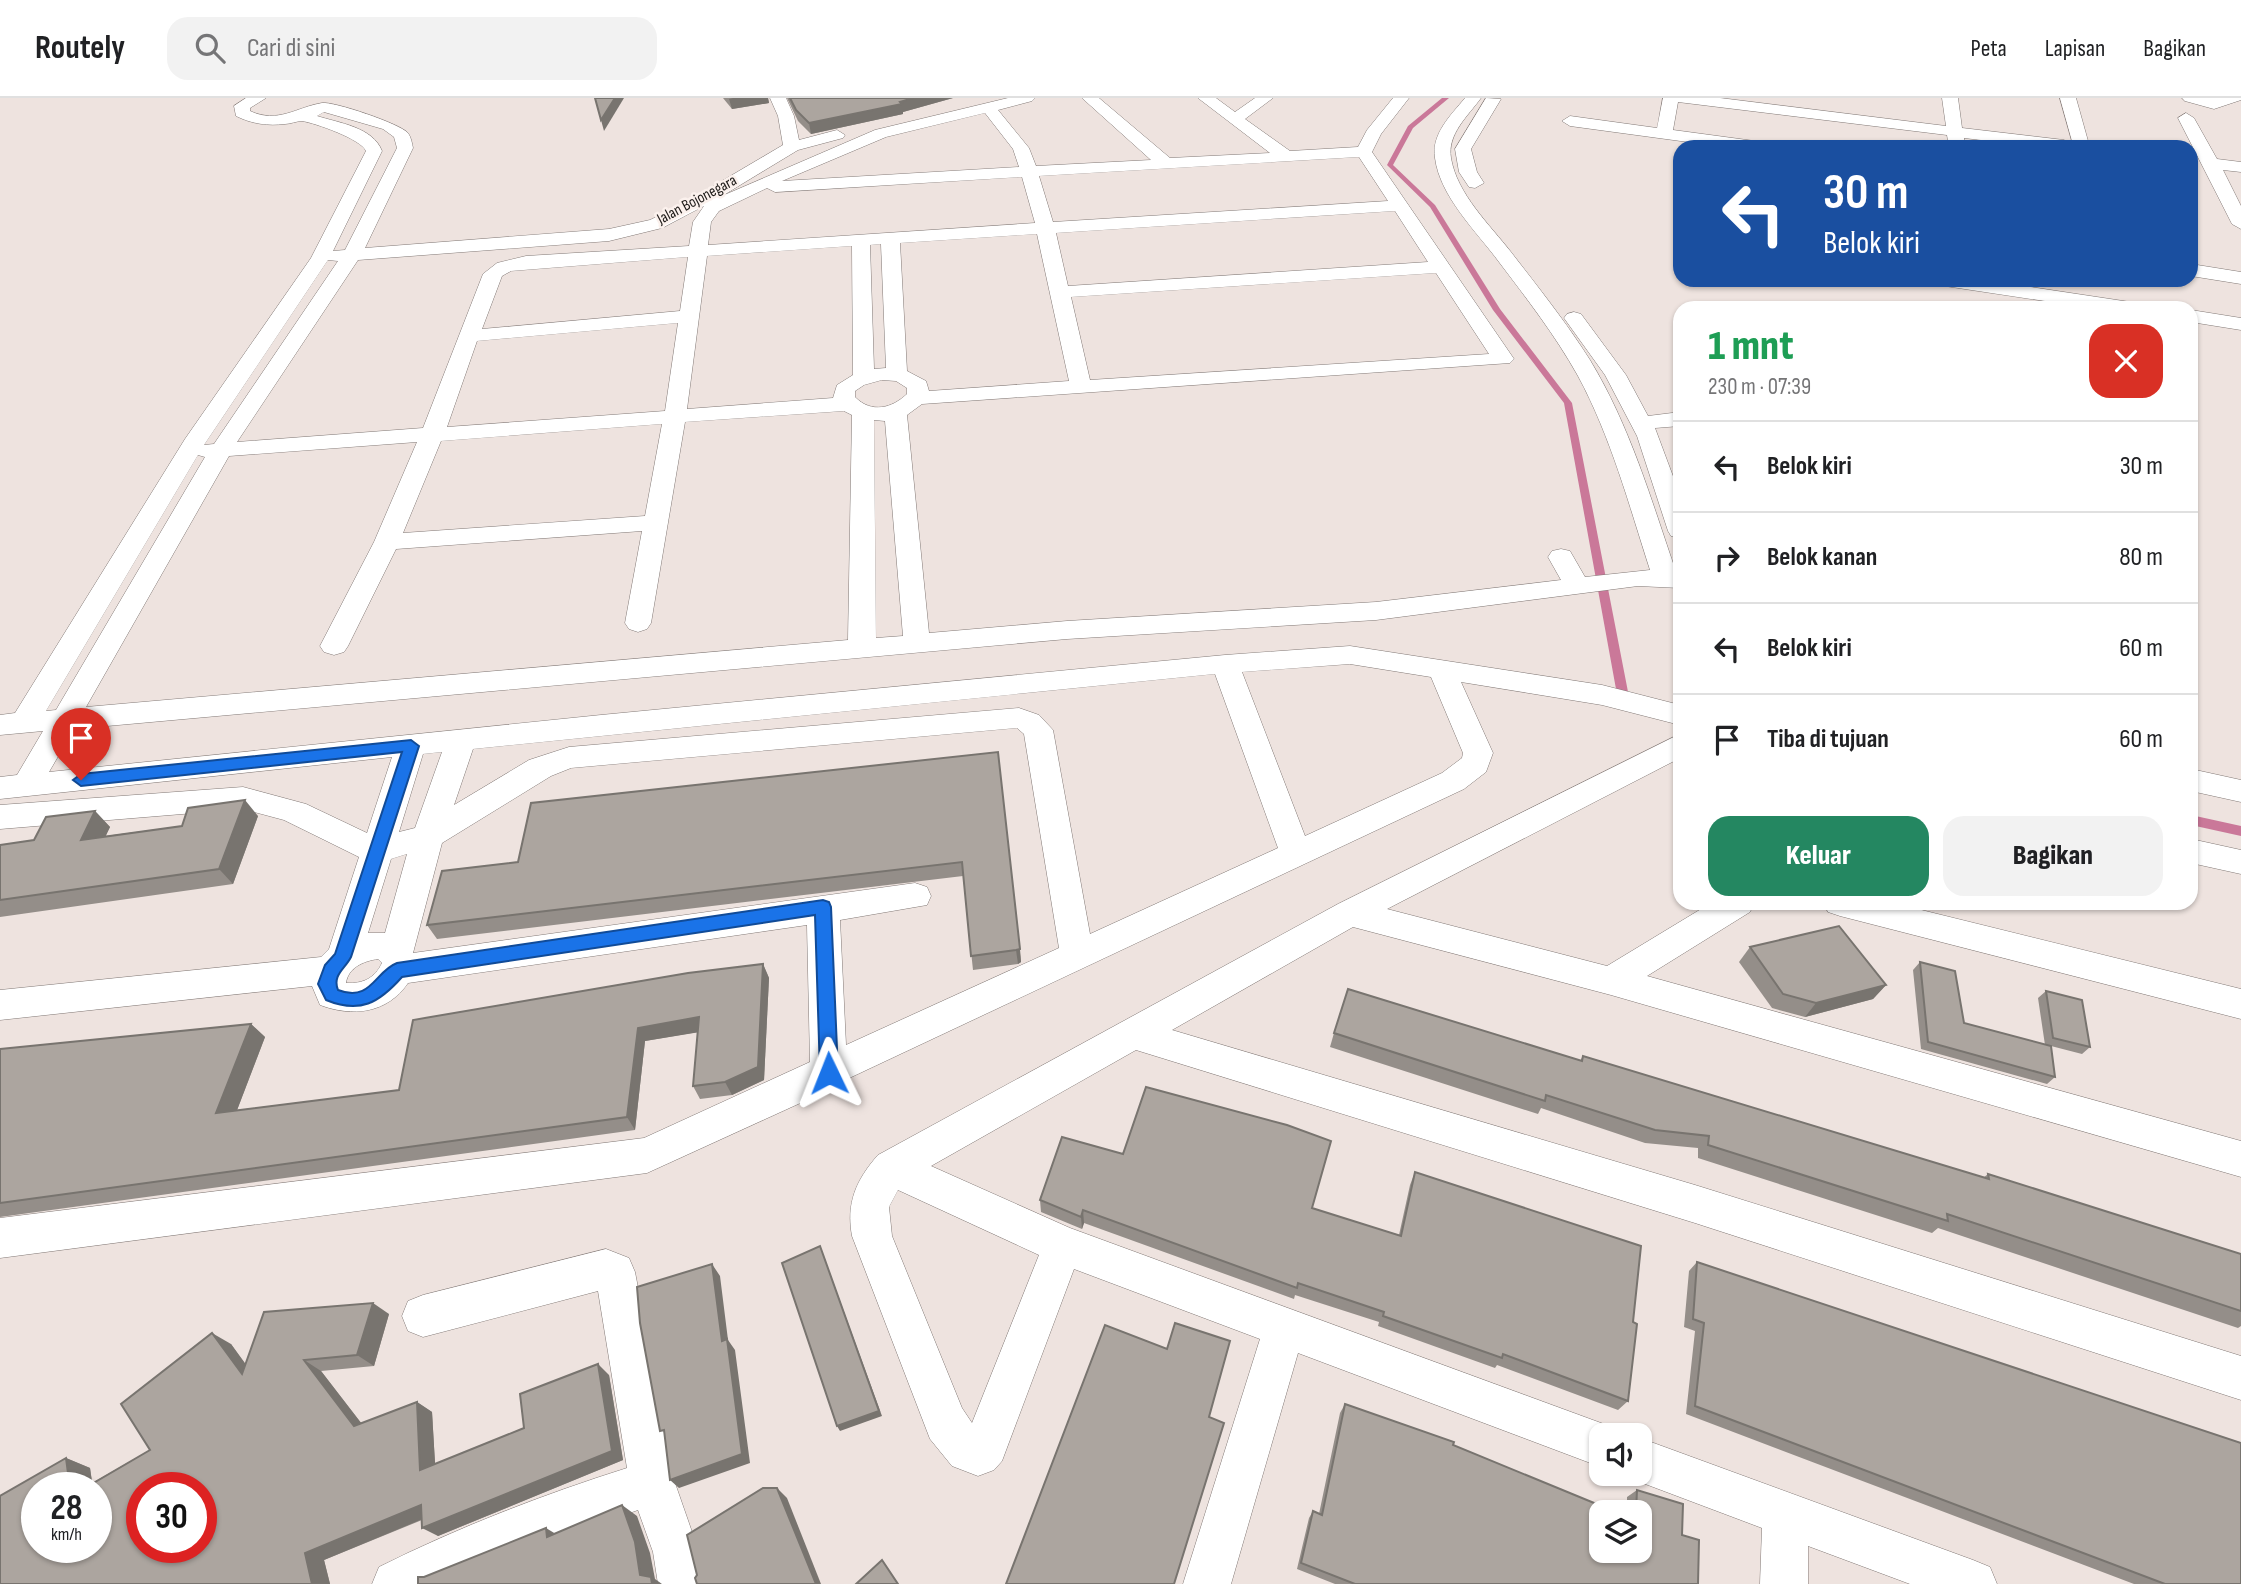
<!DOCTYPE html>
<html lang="id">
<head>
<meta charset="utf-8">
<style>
  body { margin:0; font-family:"Sofia Sans Condensed",sans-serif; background:#f2f2f2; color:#202124; height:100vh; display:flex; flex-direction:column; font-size:26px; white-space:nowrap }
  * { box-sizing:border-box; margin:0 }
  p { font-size:23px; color:#757577 }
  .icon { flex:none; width:38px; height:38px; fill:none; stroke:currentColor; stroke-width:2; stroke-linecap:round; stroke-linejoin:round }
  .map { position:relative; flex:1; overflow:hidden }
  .panel { position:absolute; left:1673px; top:203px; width:525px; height:609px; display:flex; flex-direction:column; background:#fff; border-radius:21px; box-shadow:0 2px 5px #0004 }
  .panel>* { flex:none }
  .banner { position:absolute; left:1673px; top:42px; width:525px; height:147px; border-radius:21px; box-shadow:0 2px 5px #0004; background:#1a4fa0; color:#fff; overflow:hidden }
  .fabs { position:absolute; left:1589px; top:1325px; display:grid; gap:14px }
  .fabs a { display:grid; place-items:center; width:63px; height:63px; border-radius:14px; background:#fff; box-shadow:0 2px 5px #0004; font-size:35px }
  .speed { position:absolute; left:21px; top:1374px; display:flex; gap:14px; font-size:35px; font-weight:700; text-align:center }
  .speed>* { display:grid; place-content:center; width:91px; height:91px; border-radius:50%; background:#fff; box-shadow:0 2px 5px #0004; line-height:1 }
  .speed small { font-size:18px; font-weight:400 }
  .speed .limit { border:10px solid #d22; background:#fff; color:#111 }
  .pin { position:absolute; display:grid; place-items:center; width:60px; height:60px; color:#fff; margin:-72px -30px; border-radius:50% 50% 50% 0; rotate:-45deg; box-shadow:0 0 7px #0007 }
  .pin .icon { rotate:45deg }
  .me { position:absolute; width:77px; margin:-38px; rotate:358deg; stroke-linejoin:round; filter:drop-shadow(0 0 5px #0008) }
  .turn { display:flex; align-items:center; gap:24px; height:147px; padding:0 35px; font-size:32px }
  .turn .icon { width:91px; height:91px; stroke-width:2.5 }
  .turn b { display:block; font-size:49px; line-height:60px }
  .round { display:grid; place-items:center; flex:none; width:74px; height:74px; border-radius:21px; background:#f2f2f2 }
  .overview { display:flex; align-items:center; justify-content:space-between; height:119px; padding:0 35px }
  h1 { font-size:42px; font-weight:800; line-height:52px; color:#1e9e55 }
  .cta { display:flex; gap:14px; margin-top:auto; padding:14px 35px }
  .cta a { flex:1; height:80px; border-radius:21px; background:#248761; color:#fff; font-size:28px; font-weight:800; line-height:80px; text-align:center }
  .cta a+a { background:#f2f2f2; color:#202124 }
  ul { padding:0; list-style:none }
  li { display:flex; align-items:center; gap:21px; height:91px; padding:0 35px; border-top:2px solid #e0e0e0 }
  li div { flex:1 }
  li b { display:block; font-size:26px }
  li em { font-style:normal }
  header { display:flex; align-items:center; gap:42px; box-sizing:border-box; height:98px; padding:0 35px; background:#fff; border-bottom:2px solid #e0e0e0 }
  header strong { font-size:33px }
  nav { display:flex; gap:38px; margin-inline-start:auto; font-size:24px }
  .search { width:490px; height:63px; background:#f2f2f2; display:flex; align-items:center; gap:18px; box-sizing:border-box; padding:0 24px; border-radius:21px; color:#757577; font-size:26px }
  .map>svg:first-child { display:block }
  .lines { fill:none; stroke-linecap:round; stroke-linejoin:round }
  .stream { fill:#ca7899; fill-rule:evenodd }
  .street-casing { stroke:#827976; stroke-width:1 }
  .street { fill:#fff; fill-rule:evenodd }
  .wall { fill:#948e89 }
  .shaded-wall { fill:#78746f }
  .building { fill:#aca59f; stroke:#78746f; stroke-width:2; fill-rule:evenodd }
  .route { fill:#1a73e8; stroke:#114b97; stroke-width:2 }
  .labels { text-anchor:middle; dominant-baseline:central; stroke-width:5; stroke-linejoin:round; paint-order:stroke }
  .far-street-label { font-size:16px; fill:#1e1b19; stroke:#fbf1ed }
</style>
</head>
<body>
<header>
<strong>Routely</strong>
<div class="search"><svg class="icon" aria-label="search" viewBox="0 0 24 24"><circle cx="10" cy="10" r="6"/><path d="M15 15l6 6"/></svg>Cari di sini</div>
<nav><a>Peta</a><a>Lapisan</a><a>Bagikan</a></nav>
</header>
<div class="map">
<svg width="2241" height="1486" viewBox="0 0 2241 1486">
  <rect width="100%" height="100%" fill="#eee3df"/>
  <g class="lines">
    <g class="stream">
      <polygon points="1442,0 1449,0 1413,30 1393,67 1435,107 1500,211 1572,305 1629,599 1634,603 1632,606 1624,606 1618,602 1564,305 1493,212 1430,109 1387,67 1408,28"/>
      <polygon points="2191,717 2241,728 2241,738 2191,727"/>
    </g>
    <g class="street-casing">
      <g id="street">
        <path d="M246 0H266L250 10V13C278 26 297 9 322 5 333 3 401 26 408 35 411 39 412 45 413 50L365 150 609 131 650 122 683 106 783 47 778 18 770 0H786L794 18 799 42 837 32 845 37 843 40 798 52 722 98 875 32 1008 0H1035L1032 3 998 12 1029 50 1036 68 1151 62 1082 0H1099L1170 60 1270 55 1198 0H1216L1235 14 1255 0H1273L1245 21 1290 53 1358 49 1367 32 1393 0H1409L1381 36 1372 54 1514 261 1510 265 922 306 907 317 929 535 1067 523 1376 504 1561 482 1548 459 1552 453 1561 451 1570 453 1585 479 1650 472C1629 407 1611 339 1578 278 1555 237 1527 201 1499 164 1477 134 1440 99 1435 60 1431 36 1451 17 1465 0H1481C1468 18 1447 36 1451 60 1457 96 1490 127 1511 154 1538 189 1566 224 1590 262 1630 328 1651 401 1676 474H1680V490L1638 488 1376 522 1067 541 74 631 49 674 601 617 1225 557 1350 548 1602 587 1680 607V627L1602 607 1461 584 1493 655 1486 674 1464 691 843 983 842 986 647 1075 0 1160V1120L644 1040 810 964 807 827 408 885C387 916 352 919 320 907L312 888 0 922V892L321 859 329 851 359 759 284 722 243 711 0 731V707L243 689 306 706 367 735 392 659 0 701V679L17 677 43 633 0 637V617L15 615 185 341 311 160 366 53C361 41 315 25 302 23 297 23 290 26 285 26 268 28 252 26 236 18L234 8ZM324 14 383 31 394 39 397 50 345 152 333 153 382 53C373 29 339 25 317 18ZM985 15 1013 51 1019 69 782 83 886 39ZM1359 59 1388 103 1053 124 1039 78ZM1022 79 1035 125 708 147 711 124 719 113 767 90 775 94ZM704 108 693 124 689 148 526 158 497 165 483 176 423 330 237 344 358 162 609 143 662 130ZM1395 113 1428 164 1068 188 1056 135ZM1037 136 1069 283 929 293 926 283 907 273 900 145ZM881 146 886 270 874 271 870 147ZM852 148 853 277 837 287 833 300 687 311 707 158ZM688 159 680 213 482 231 502 178 511 173ZM328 162 338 163 214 346 204 347ZM1436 175 1489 256 1090 282 1071 199ZM678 225 665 313 447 329 477 243ZM882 282 896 283 907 290V296C892 310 872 316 855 299V293L864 287ZM844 313 852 317 848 542 86 609 229 358 417 344 374 444 320 548 324 554 334 557 344 554 348 548 396 451 642 433 625 525 629 531 638 534 647 531 651 525 685 324ZM874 322 885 323 903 538 876 540ZM662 326 645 418 403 435 441 343ZM198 357 205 359 56 612 46 613ZM1350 566 1431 579 1463 655 1462 660 1442 675 1305 738 1242 574ZM1215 576 1278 750 1090 836 1053 632 1039 617 1019 610 569 649 529 662 454 707 473 651ZM1017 630 1024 636 1059 850 846 947 840 822 927 807 931 798 927 789 915 785 413 855 442 745 551 678 571 670ZM442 654 415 730 399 734 423 656ZM407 756 385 835H368L391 761ZM378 861 382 865C375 880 363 886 346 885 348 870 363 863 378 861Z"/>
        <polygon points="1486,0 1501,1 1471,51 1477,74 1484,85 1475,90 1469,89 1459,74 1455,51"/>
        <polygon points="1663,0 1720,0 1946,28 1942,0 1958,0 1962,30 2064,42 2072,47 2040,49 1964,40 1965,49 1949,49 1947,37 1678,4 1673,32 1762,44 1770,49 1725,49 1570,28 1562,23 1570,18 1657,30"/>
        <polygon points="2060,0 2076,0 2088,43 2086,46 2080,48 2072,43"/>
        <polygon points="2182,0 2241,0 2241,2 2214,11 2185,3"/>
        <polygon points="2186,15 2194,20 2217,61 2241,64 2241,74 2223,72 2241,108 2241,131 2232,126 2178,20"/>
        <polygon points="2191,166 2241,174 2241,186 2191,178"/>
        <polygon points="1935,182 1984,182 2130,204 2137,206 2140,210 2091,210 1945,188"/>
        <polygon points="2191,212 2241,220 2241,232 2191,224"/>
        <polygon points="1574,214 1581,216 1626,277 1648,318 1680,314 1680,328 1655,330 1680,397 1680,440 1671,438 1668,433 1637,338 1605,277 1564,220 1567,216"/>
        <path d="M1680 636V660L1387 811 1607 868 1711 805H1754L1750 814 1647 878 2241 1043V1079L1611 897 1353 829 1172 932 1695 1087 2241 1258V1302L1695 1125 1136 952 931 1068 1070 1130 1601 1325 1617 1331 1619 1337H1601V1369L1298 1255 1231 1486H1183L1260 1241 1074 1171 1002 1363 994 1372 978 1378 952 1368 930 1341 852 1138C846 1105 856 1082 878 1057L1338 806ZM898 1092 1039 1157 972 1325 962 1310 892 1138 889 1109Z"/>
        <polygon points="2191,671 2241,682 2241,704 2191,693"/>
        <polygon points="2191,741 2241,752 2241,776 2191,765"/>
        <polygon points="1824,805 1893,805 2241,891 2241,921 1840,818 1828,814"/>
        <path d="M606 1151 629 1160 635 1174 675 1385 699 1454 706 1486H658L653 1454 638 1412 522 1453 446 1486H372L379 1469C459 1429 542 1397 627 1370L598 1193 423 1239 408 1233 402 1218 408 1203 423 1197Z"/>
        <polygon points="1640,1340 1973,1462 1990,1469 1997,1486 1910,1486 1808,1448 1808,1486 1760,1486 1762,1430 1624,1378 1623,1376 1640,1376"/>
      </g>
    </g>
    <use href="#street" class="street"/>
  </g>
  <g class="wall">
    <polygon points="723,0 768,0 769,5 732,11"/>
    <polygon points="787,0 953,0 903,14 903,16 811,36 798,23"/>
    <polygon points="998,654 1021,864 1018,866 973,872 963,778 437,841 427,827 518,764"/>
    <polygon points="95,713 110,729 105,738 258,718 233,786 0,819 0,747 34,742"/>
    <polygon points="1750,849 1886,887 1873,901 1805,919 1772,910 1739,864"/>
    <polygon points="1920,864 1964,925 2045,947 2038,900 2046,893 2090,949 2082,956 2051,948 2055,979 2047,986 1921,951 1913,872"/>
    <polygon points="763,866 769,880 764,982 732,997 700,1001 693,988 698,934 645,943 635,1032 0,1119 0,951 251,926 265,939 237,1012 399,992"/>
    <polygon points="1334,935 1580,963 1583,958 1983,1080 1988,1076 2241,1156 2241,1228 2238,1230 1938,1130 1932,1135 1698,1060 1698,1050 1645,1045 1541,1010 1538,1016 1330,949"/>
    <polygon points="1123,1056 1312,1110 1399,1137 1410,1087 1415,1074 1633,1224 1628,1303 1618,1312 1497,1267 1495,1270 1378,1228 1379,1224 1295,1197 1294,1201 1084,1125 1082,1131 1041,1114 1040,1102"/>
    <polygon points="1697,1164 2241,1486 2134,1486 1686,1316 1695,1233 1684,1229 1689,1173"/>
    <polygon points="389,1216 374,1268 321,1273 362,1326 417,1304 432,1314 435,1366 524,1330 609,1277 623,1362 438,1438 422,1422 324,1462 330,1486 0,1486 66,1360 90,1370 92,1385 150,1352 231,1246 245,1266"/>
    <polygon points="1345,1306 1453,1347 1640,1452 1640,1414 1627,1414 1627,1399 1637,1392 1682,1437 1698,1486 1335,1486 1297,1471 1309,1420 1313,1413 1319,1416 1340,1315"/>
  </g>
  <g class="shaded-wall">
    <polygon points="615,0 624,0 604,33 601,22"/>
    <polygon points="733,0 768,0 769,5 732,11 729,1"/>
    <polygon points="913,0 953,0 903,14 903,16 811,36 809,25"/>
    <polygon points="245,702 258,718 233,786 219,771"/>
    <polygon points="95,713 110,729 97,757 81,742"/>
    <polygon points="1020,851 1021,864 1018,866 1016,852"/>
    <polygon points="763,866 769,880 764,982 732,997 725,984"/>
    <polygon points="1886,887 1873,901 1805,919 1816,905"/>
    <polygon points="699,919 706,933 645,943 635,1032 627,1019 638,930"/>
    <polygon points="251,926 265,939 231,1028 216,1015"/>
    <polygon points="1083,1112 1084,1125 1082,1131 1081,1119"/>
    <polygon points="820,1148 882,1318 840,1333 837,1328"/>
    <polygon points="712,1166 720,1178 728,1242 735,1252 750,1365 679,1390 670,1382 722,1243"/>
    <polygon points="373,1205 389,1216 374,1268 357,1257"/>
    <polygon points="212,1235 231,1246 261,1287 242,1276"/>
    <polygon points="304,1262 321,1273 371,1338 354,1328"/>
    <polygon points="598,1266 609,1277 623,1362 438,1438 422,1430"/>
    <polygon points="417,1304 432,1314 436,1381 420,1372"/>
    <polygon points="66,1360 90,1370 93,1390 70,1390"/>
    <polygon points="777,1390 787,1400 821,1486 816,1486"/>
    <polygon points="421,1407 437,1415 324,1462 330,1486 312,1486 305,1455"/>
    <polygon points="622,1407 637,1418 650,1455 655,1481 662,1486 652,1486 640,1477"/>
    <polygon points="546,1430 564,1441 547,1439"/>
  </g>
  <g class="building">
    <polygon points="595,0 615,0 601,22"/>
    <polygon points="790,0 913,0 900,4 902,6 809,25 796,12"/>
    <polygon points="998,654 1020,851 1016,852 971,858 962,764 427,827 442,773 518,764 531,705"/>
    <polygon points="245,702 219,771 0,802 0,747 34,742 46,719 95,713 81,742 182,728 188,710"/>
    <polygon points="1839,828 1886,887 1816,905 1783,896 1750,849"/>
    <polygon points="1920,864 1955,873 1964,925 2051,948 2055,979 1928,944"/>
    <polygon points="763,866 758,969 725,984 693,988 699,919 638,930 627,1019 0,1105 0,951 251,926 216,1015 399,992 413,922 688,875"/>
    <polygon points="1348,891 1582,963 1583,958 1989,1081 1988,1076 2241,1156 2241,1213 1947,1116 1948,1123 1708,1047 1709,1038 1655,1032 1546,997 1545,1003 1334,935"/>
    <polygon points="2046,893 2082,902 2090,949 2053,940"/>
    <polygon points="1146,989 1287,1027 1331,1043 1312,1110 1401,1138 1415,1074 1641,1148 1633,1224 1637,1226 1628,1303 1503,1256 1502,1260 1383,1218 1384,1214 1298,1185 1297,1190 1083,1112 1081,1119 1040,1102 1062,1039 1123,1056"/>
    <polygon points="820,1148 879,1313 837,1328 782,1165"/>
    <polygon points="1697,1164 2241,1345 2241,1486 2165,1486 1695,1308 1704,1225 1693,1221"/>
    <polygon points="712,1166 722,1243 727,1241 742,1356 670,1382 664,1332 660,1333 640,1225 637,1189"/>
    <path d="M373 1205 357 1257 304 1262 354 1328 417 1304 420 1372 524 1330 520 1296 598 1266 612 1353 422 1430 421 1407 305 1455 312 1486H0V1398L66 1360 70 1390H37V1449H96V1390H85L150 1352 121 1306 212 1235 242 1276 264 1214ZM142 1390H201V1449H142Z"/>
    <polygon points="1175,1225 1230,1243 1209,1319 1224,1325 1174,1486 1006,1486 1105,1227 1167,1251"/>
    <polygon points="1345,1306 1454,1344 1453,1347 1616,1414 1601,1414 1601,1452 1640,1452 1640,1414 1636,1414 1637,1392 1683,1406 1682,1437 1699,1442 1698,1486 1355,1486 1301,1465 1313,1413 1322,1417"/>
    <polygon points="763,1390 777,1390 816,1486 697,1486 695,1480 697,1477 687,1437"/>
    <polygon points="622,1407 635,1444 640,1477 651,1479 652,1486 418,1486 418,1479 424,1479 546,1430 547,1439"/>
    <polygon points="882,1462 898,1486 856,1486"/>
  </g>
  <path class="route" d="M411 642 419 648 351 859C345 871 332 877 338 892 371 905 375 873 397 865L823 802 829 804 831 809 838 975 835 981 829 983 822 981 820 975 815 817 402 879C379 905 360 916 326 902L318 886 325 867 335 856 402 654 81 688 73 682 81 676Z"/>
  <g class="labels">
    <g class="far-street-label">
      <text transform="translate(697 102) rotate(-28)">Jalan Bojonegara</text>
    </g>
  </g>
</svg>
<div class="fabs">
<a><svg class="icon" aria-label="sound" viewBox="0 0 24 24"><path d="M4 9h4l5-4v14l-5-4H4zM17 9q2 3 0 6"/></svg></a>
<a><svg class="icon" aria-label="layers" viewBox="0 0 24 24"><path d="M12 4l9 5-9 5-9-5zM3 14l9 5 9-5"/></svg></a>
</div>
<div class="speed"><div>28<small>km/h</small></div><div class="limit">30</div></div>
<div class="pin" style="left:81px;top:682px;background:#d93025"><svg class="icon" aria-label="arrive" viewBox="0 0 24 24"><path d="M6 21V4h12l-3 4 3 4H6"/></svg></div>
<svg class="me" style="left:829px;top:975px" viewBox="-20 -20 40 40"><path d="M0-17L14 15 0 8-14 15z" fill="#1a73e8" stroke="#fff" stroke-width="4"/></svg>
<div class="banner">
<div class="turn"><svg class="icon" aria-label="left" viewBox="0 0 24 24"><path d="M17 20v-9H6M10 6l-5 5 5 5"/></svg><div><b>30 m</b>Belok kiri</div></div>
</div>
<section class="panel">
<div class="overview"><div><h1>1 mnt</h1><p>230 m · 07:39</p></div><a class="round" style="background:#d93025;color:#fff"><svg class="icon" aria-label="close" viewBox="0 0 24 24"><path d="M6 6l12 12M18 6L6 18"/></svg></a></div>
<ul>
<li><svg class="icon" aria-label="left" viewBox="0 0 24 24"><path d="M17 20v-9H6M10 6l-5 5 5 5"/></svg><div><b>Belok kiri</b></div><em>30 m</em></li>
<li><svg class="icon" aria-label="right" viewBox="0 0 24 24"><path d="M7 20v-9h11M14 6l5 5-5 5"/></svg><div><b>Belok kanan</b></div><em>80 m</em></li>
<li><svg class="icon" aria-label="left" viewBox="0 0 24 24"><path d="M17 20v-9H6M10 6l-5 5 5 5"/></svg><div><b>Belok kiri</b></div><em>60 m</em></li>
<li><svg class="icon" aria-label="arrive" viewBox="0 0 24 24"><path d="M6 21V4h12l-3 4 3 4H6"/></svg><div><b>Tiba di tujuan</b></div><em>60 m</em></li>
</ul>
<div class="cta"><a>Keluar</a><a>Bagikan</a></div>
</section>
</div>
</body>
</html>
